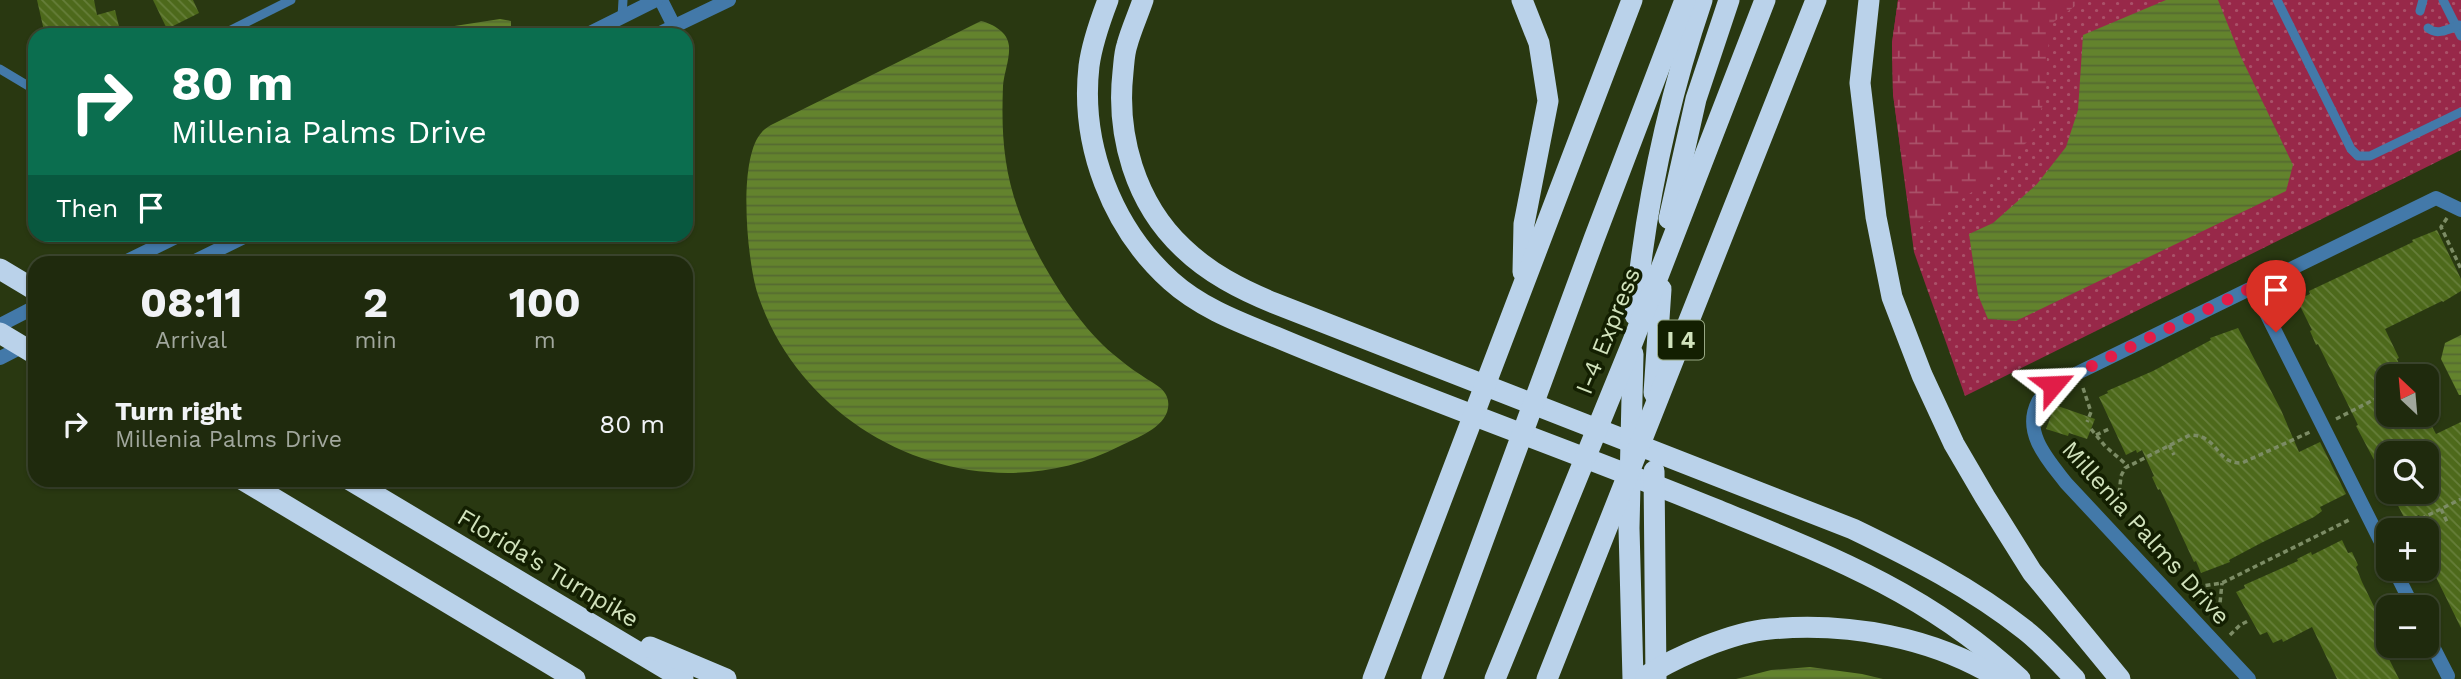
<!DOCTYPE html>
<html lang="en">
<head>
<meta charset="utf-8">
<style>
  body { margin:0; font-family:"Work Sans",sans-serif; background:#273216; color:#f1f3f6; height:100vh; display:flex; flex-direction:column; font-size:26px; white-space:nowrap }
  * { box-sizing:border-box; margin:0 }
  p { font-size:23px; color:#a1a79d }
  .icon { flex:none; width:38px; height:38px; fill:none; stroke:currentColor; stroke-width:2; stroke-linecap:round; stroke-linejoin:round }
  .map { position:relative; flex:1; overflow:hidden }
  .side { position:absolute; left:28px; top:256px; width:665px; height:231px; display:flex; flex-direction:column; background:#1f2a0d; border-radius:21px; box-shadow:0 2px 5px #0004,0 0 0 2px #3c462e }
  .side>* { flex:none }
  .top-card { position:absolute; left:28px; top:28px; width:665px; height:214px; border-radius:21px; box-shadow:0 2px 5px #0004,0 0 0 2px #3c462e; background:#0b6e4f; color:#fff; overflow:hidden }
  .needle { width:46px; rotate:334deg }
  .tools { position:absolute; left:2376px; top:364px; display:grid; gap:14px }
  .tools a { display:grid; place-items:center; width:63px; height:63px; border-radius:14px; background:#1f2a0d; box-shadow:0 2px 5px #0004,0 0 0 2px #3c462e; font-size:35px }
  .pin { position:absolute; display:grid; place-items:center; width:60px; height:60px; color:#fff; margin:-72px -30px; border-radius:50% 50% 50% 0; rotate:-45deg; box-shadow:0 0 7px #0007 }
  .pin .icon { rotate:45deg }
  .me { position:absolute; width:77px; margin:-38px; rotate:64deg; stroke-linejoin:round; filter:drop-shadow(0 0 5px #0008) }
  .turn { display:flex; align-items:center; gap:24px; height:147px; padding:0 28px; font-size:32px }
  .turn .icon { width:91px; height:91px; stroke-width:2.5 }
  .turn b { display:block; font-size:49px; line-height:60px }
  .then { display:flex; align-items:center; height:66px; padding:0 28px; background:#0003; gap:14px; font-size:26px }
  .eta { display:flex; justify-content:space-evenly; align-items:center; height:119px; text-align:center }
  .eta b { font-size:42px; font-weight:700; line-height:49px }
  ul { padding:0; list-style:none }
  li { display:flex; align-items:center; gap:21px; height:98px; padding:0 28px }
  li div { flex:1 }
  li b { display:block; font-size:26px }
  li em { font-style:normal }
  .map>svg:first-child { display:block }
  .grass { fill:url(#grass-dots) }
  .wetland { fill:url(#wetland-marsh) }
  .water { fill:url(#water-rules) }
  .building { fill:url(#building-back-hatch) }
  .lines { fill:none; stroke-linecap:round; stroke-linejoin:round }
  .path { stroke:#7c8c65; stroke-width:3.5; stroke-dasharray:5 3.5; stroke-linecap:butt }
  .service { stroke:#4379a9; stroke-width:9 }
  .minor { stroke:#4379a9; stroke-width:14 }
  .tertiary { stroke:#4379a9; stroke-width:14 }
  .motorway { stroke:#bad2ea; stroke-width:21 }
  .route { stroke:#e11d48; stroke-width:12; stroke-dasharray:0 21.6 }
  .labels { text-anchor:middle; dominant-baseline:central; stroke-width:7; stroke-linejoin:round; paint-order:stroke }
  .shield { fill:#131f01; stroke:#98a884; stroke-width:2 }
  .shield-label { font-size:23px; font-weight:bold; fill:#d1e2bc }
  .street-label { font-size:24px; fill:#d1e2bc; stroke:#131f01 }
</style>
</head>
<body>
<div class="map">
<svg width="2461" height="679" viewBox="0 0 2461 679">
  <defs>
    <pattern id="grass-dots" width="8" height="8" patternUnits="userSpaceOnUse" patternTransform="scale(1.75)"><rect width="8" height="8" fill="#982849"/><path d="M2 2h.1M6 6h.1" fill="none" stroke="#aa5169" stroke-width="1.8" stroke-linecap="round"/></pattern>
    <pattern id="wetland-marsh" width="20" height="14" patternUnits="userSpaceOnUse" patternTransform="scale(1.75)"><rect width="20" height="14" fill="#982849"/><path d="M1 5h8M5 5V1M11 12h8M15 12V8" fill="none" stroke="#aa5169"/></pattern>
    <pattern id="water-rules" width="6" height="5" patternUnits="userSpaceOnUse" patternTransform="scale(1.75)"><rect width="6" height="5" fill="#63832d"/><path d="M0 2.5h6" fill="none" stroke="#556a31"/></pattern>
    <pattern id="building-back-hatch" width="6" height="6" patternUnits="userSpaceOnUse" patternTransform="scale(1.75)"><rect width="6" height="6" fill="#4d691b"/><path d="M-1 5l2 2M0 0l6 6M5-1l2 2" fill="none" stroke="#667e3a"/></pattern>
  </defs>
  <rect width="100%" height="100%" fill="#293811"/>
  <polygon class="grass" points="1898,0 2461,0 2461,150 1965,396 1914,252 1893,94 1892,43"/>
  <polygon class="wetland" points="1898,0 2090,0 2075,6 2051,24 2047,58 2046,97 2029,140 1988,181 1912,233 1893,94 1892,43"/>
  <g class="water">
    <polygon points="2166,0 2218,0 2240,55 2293,165 2286,191 2016,321 1988,319 1978,295 1969,234 1993,223 2037,184 2066,147 2078,110 2083,35"/>
    <polygon points="500,19 511,21 511,30 507,35 396,35"/>
    <path d="M981 21C993 24 1008 32 1009 46 1010 59 1004 73 1003 86 1001 138 1004 178 1025 227 1043 269 1078 325 1113 354 1122 361 1131 369 1141 375 1153 384 1171 389 1168 408 1165 428 1136 438 1120 446 982 517 807 441 758 295 747 262 737 158 762 132 764 129 768 127 771 125Z"/>
    <polygon points="2461,335 2461,395 2459,395 2441,359 2445,343"/>
    <polygon points="1810,667 1862,674 1883,679 1736,679 1771,670"/>
  </g>
  <g class="building">
    <polygon points="37,0 94,0 97,15 115,10 121,35 45,35"/>
    <polygon points="153,0 193,0 199,13 167,29"/>
    <polygon points="2437,230 2461,279 2461,291 2443,302 2442,301 2385,329 2399,358 2397,359 2401,368 2389,375 2389,415 2426,415 2436,434 2461,422 2461,628 2427,559 2427,530 2419,515 2406,521 2391,492 2427,492 2427,453 2389,453 2389,488 2356,426 2358,425 2318,344 2316,345 2310,331 2312,330 2297,300 2310,294 2309,291 2413,242 2412,240"/>
    <polygon points="2238,328 2281,410 2299,452 2320,442 2346,494 2320,507 2322,511 2314,517 2261,543 2229,560 2230,562 2201,573 2196,561 2194,562 2160,489 2158,490 2152,477 2154,476 2142,450 2137,453 2136,450 2126,455 2099,397 2108,393 2107,391 2153,371 2211,340 2210,338"/>
    <polygon points="2055,405 2095,419 2087,439 2069,433 2068,436 2046,429"/>
    <polygon points="2342,540 2348,553 2352,552 2358,565 2356,567 2362,582 2389,637 2389,646 2392,646 2395,653 2388,657 2399,679 2337,679 2312,627 2283,642 2282,639 2273,643 2267,632 2260,635 2236,592 2245,588 2244,585 2298,561 2297,559 2311,552 2312,555"/>
  </g>
  <g class="lines">
    <g class="path">
      <polyline points="2447,218 2441,227 2461,269"/>
      <polyline points="2421,376 2426,373"/>
      <polyline points="2083,388 2091,412 2087,422"/>
      <polyline points="2336,419 2389,392"/>
      <polyline points="2091,429 2105,446 2128,466"/>
      <polyline points="2096,435 2111,428"/>
      <polyline points="2169,445 2174,455"/>
      <path d="M2108 505 2119 495 2121 476 2125 468 2190 435C2219 435 2215 464 2242 463L2310 432"/>
      <polyline points="2441,509 2448,524"/>
      <polyline points="2398,530 2461,499"/>
      <polyline points="2192,595 2202,586 2222,583 2351,519"/>
      <polyline points="2208,614 2220,603 2222,583"/>
      <polyline points="2230,635 2240,625 2250,620"/>
    </g>
    <g class="service">
      <polyline points="2277,0 2351,149 2358,156 2370,156 2461,112"/>
      <polyline points="2443,0 2461,36"/>
      <polyline points="2420,11 2423,0"/>
      <polyline points="622,17 623,0"/>
      <path d="M2428 28C2437 36 2449 29 2459 25"/>
      <polyline points="221,35 291,0"/>
      <polyline points="0,69 35,90"/>
    </g>
    <g class="minor">
      <polyline points="2253,287 2389,558"/>
      <polyline points="2394,569 2413,607"/>
      <polyline points="2427,635 2448,676"/>
      <path d="M2249 679 2066 483C2049 461 2022 433 2038 402 2041 396 2049 390 2053 385L2436 198 2461 210"/>
    </g>
    <g class="tertiary">
      <polyline points="661,0 674,26"/>
      <polyline points="586,35 656,0"/>
      <polyline points="656,35 729,0"/>
      <polyline points="125,262 182,234"/>
      <polyline points="193,262 250,234"/>
      <polyline points="0,325 35,307"/>
      <polyline points="0,358 35,340"/>
    </g>
    <g class="motorway">
      <path d="M1108 0C1100 21 1092 43 1089 66 1080 145 1112 228 1171 281 1201 308 1239 322 1276 337 1309 351 1342 364 1375 377 1488 422 1602 463 1715 509 1828 555 1928 593 2020 679"/>
      <path d="M1143 0C1138 15 1131 30 1127 45 1124 54 1124 63 1123 72 1116 135 1135 203 1183 248 1209 273 1240 289 1274 303L1853 529C1913 558 1972 588 2025 630 2043 644 2059 662 2075 679"/>
      <polyline points="1522,0 1539,43 1548,101 1524,224 1523,272"/>
      <polyline points="1869,0 1860,83 1876,217 1892,297 1922,375 1954,444 1985,497 2032,572 2120,679"/>
      <polyline points="1669,219 1696,99 1729,0"/>
      <polyline points="0,269 35,290"/>
      <path d="M1635 315C1645 207 1667 103 1702 0"/>
      <polyline points="0,333 35,354"/>
      <polyline points="1633,354 1629,528 1633,679"/>
      <polyline points="1654,393 1661,289"/>
      <polyline points="1654,471 1656,679"/>
      <polyline points="243,480 575,679"/>
      <polyline points="350,480 683,679"/>
      <polyline points="650,647 726,679"/>
      <path d="M1646 676C1677 656 1733 632 1770 629 1848 622 1933 637 2000 679"/>
      <polyline points="1373,679 1632,0"/>
      <polyline points="1432,679 1594,239 1685,0"/>
      <polyline points="1495,679 1633,341 1765,0"/>
      <polyline points="1547,679 1816,0"/>
    </g>
  </g>
  <g class="lines">
    <polyline class="route" points="2053,385 2253,287 2276,332"/>
  </g>
  <g class="labels">
    <rect class="shield" x="1658" y="320.5" width="46" height="39" rx="5"/>
    <g class="shield-label">
      <text x="1681" y="340">I 4</text>
    </g>
    <g class="street-label">
      <text transform="translate(1608 331) rotate(-68)">I-4 Express</text>
      <text transform="translate(2146 533) rotate(48)">Millenia Palms Drive</text>
      <text transform="translate(548 568) rotate(31)">Florida's Turnpike</text>
    </g>
  </g>
</svg>
<div class="tools">
<a><svg class="needle" viewBox="-14 -14 28 28"><path d="M0-13l5 13h-10z" fill="#e53935"/><path d="M0 13l5-13h-10z" fill="#a1a79d"/></svg></a>
<a><svg class="icon" aria-label="search" viewBox="0 0 24 24"><circle cx="10" cy="10" r="6"/><path d="M15 15l6 6"/></svg></a>
<a>+</a>
<a>−</a>
</div>
<div class="pin" style="left:2276px;top:332px;background:#d93025"><svg class="icon" aria-label="arrive" viewBox="0 0 24 24"><path d="M6 21V4h12l-3 4 3 4H6"/></svg></div>
<svg class="me" style="left:2053px;top:385px" viewBox="-20 -20 40 40"><path d="M0-17L14 15 0 8-14 15z" fill="#e11d48" stroke="#fff" stroke-width="4"/></svg>
<div class="top-card">
<div class="turn"><svg class="icon" aria-label="right" viewBox="0 0 24 24"><path d="M7 20v-9h11M14 6l5 5-5 5"/></svg><div><b>80 m</b>Millenia Palms Drive</div></div>
<div class="then">Then<svg class="icon" aria-label="arrive" viewBox="0 0 24 24"><path d="M6 21V4h12l-3 4 3 4H6"/></svg></div>
</div>
<section class="side">
<div class="eta">
<div><b>08:11</b><p>Arrival</p></div>
<div><b>2</b><p>min</p></div>
<div><b>100</b><p>m</p></div>
</div>
<ul>
<li><svg class="icon" aria-label="right" viewBox="0 0 24 24"><path d="M7 20v-9h11M14 6l5 5-5 5"/></svg><div><b>Turn right</b><p>Millenia Palms Drive</p></div><em>80 m</em></li>
</ul>
</section>
</div>
</body>
</html>
